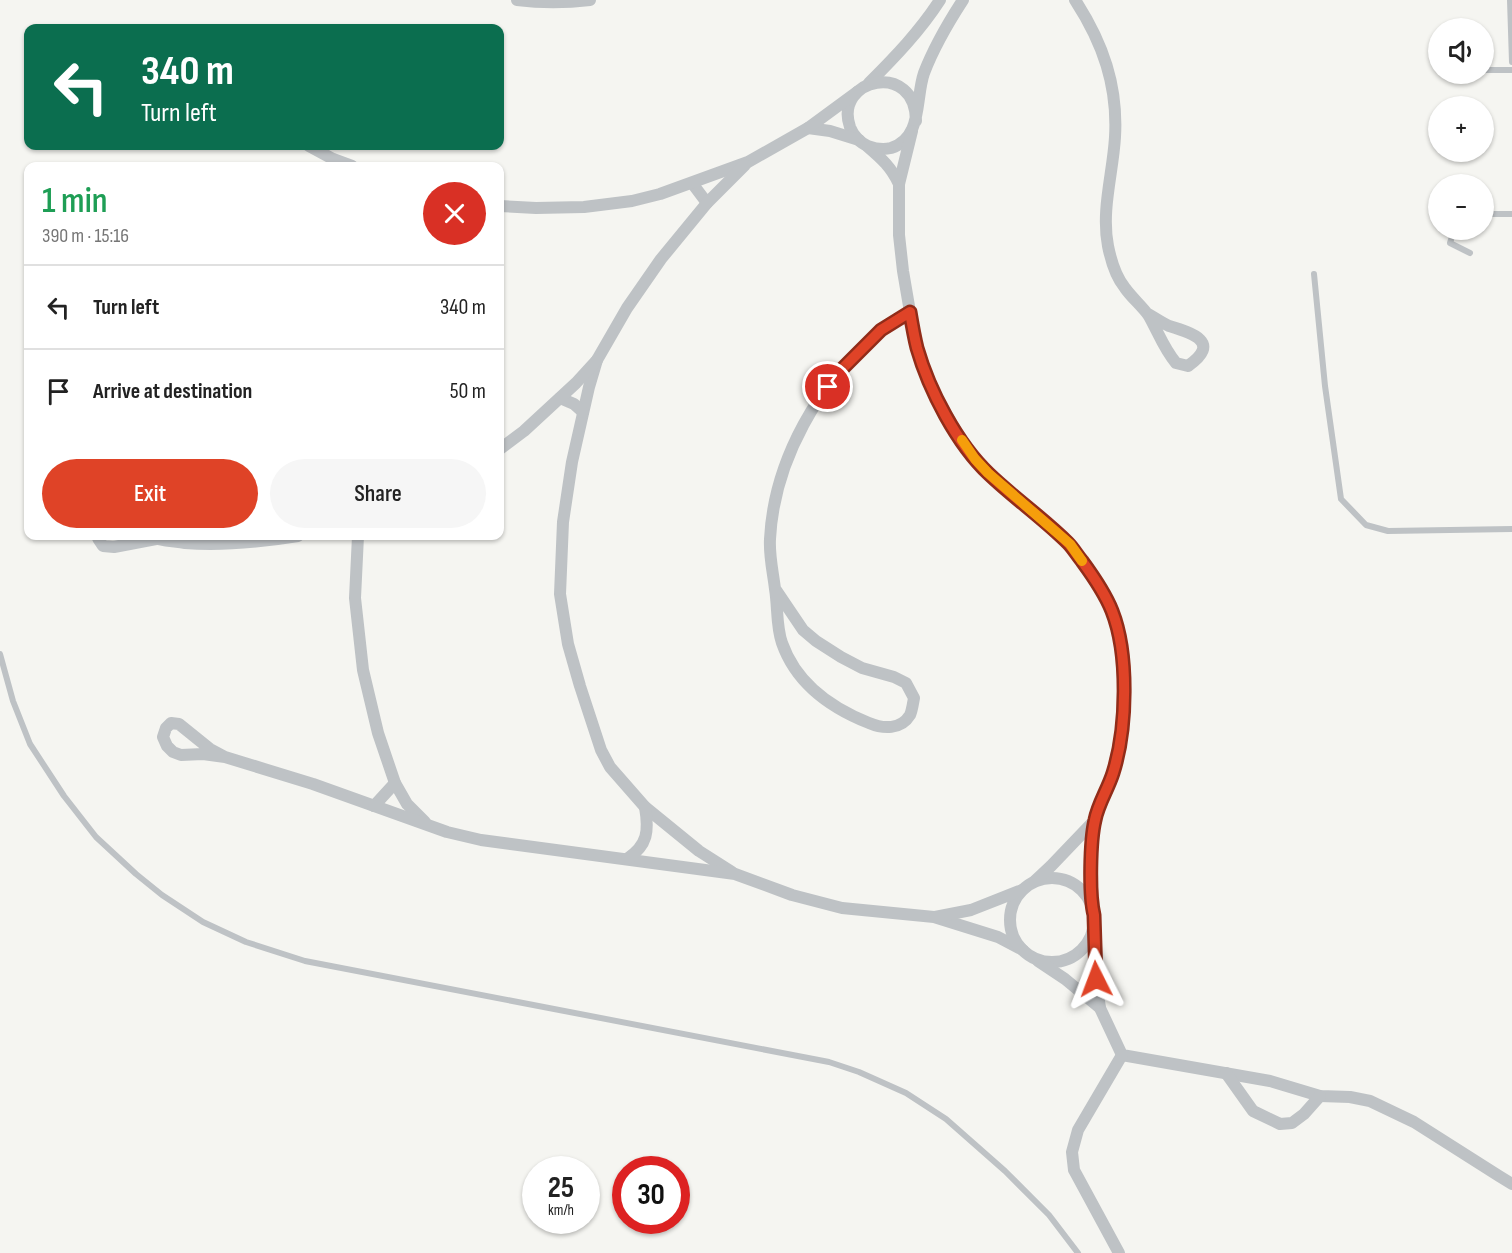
<!DOCTYPE html>
<html lang="en">
<head>
<meta charset="utf-8">
<style>
  body { margin:0; font-family:"Sofia Sans Condensed",sans-serif; background:#f6f6f6; color:#222; height:100vh; display:flex; flex-direction:column; font-size:22px; white-space:nowrap }
  * { box-sizing:border-box; margin:0 }
  p { font-size:20px; color:#767676 }
  .icon { flex:none; width:33px; height:33px; fill:none; stroke:currentColor; stroke-width:2; stroke-linecap:round; stroke-linejoin:round }
  .map { position:relative; flex:1; overflow:hidden }
  .details { position:absolute; left:24px; top:162px; width:480px; height:378px; display:flex; flex-direction:column; background:#fff; border-radius:12px; box-shadow:0 2px 4px #0004 }
  .details>* { flex:none }
  .banner { position:absolute; left:24px; top:24px; width:480px; height:126px; border-radius:12px; box-shadow:0 2px 4px #0004; background:#0b6e4f; color:#fff; overflow:hidden }
  .controls { position:absolute; left:1428px; top:18px; display:grid; gap:12px }
  .controls a { display:grid; place-items:center; width:66px; height:66px; border-radius:50%; background:#fff; box-shadow:0 2px 4px #0004; font-size:30px }
  .speed { position:absolute; left:522px; top:1156px; display:flex; gap:12px; font-size:30px; font-weight:700; text-align:center }
  .speed>* { display:grid; place-content:center; width:78px; height:78px; border-radius:50%; background:#fff; box-shadow:0 2px 4px #0004; line-height:1 }
  .speed small { font-size:15px; font-weight:400 }
  .speed .limit { border:9px solid #d22; background:#fff; color:#111 }
  .pin { position:absolute; display:grid; place-items:center; width:51px; height:51px; color:#fff; margin:-26px; border:3px solid #fff; border-radius:50%; box-shadow:0 2px 6px #0007 }
  .me { position:absolute; width:66px; margin:-33px; rotate:357deg; stroke-linejoin:round; filter:drop-shadow(0 0 4px #0008) }
  .turn { display:flex; align-items:center; gap:21px; height:126px; padding:0 18px; font-size:27px }
  .turn .icon { width:78px; height:78px; stroke-width:2.5 }
  .turn b { display:block; font-size:42px; line-height:51px }
  .round { display:grid; place-items:center; flex:none; width:63px; height:63px; border-radius:32px; background:#f6f6f6 }
  .summary { display:flex; align-items:center; justify-content:space-between; height:102px; padding:0 18px }
  h1 { font-size:36px; font-weight:600; line-height:45px; color:#1e9e55 }
  .button { display:flex; gap:12px; margin-top:auto; padding:12px 18px }
  .button a { flex:1; height:69px; border-radius:36px; background:#df4327; color:#fff; font-size:24px; font-weight:600; line-height:69px; text-align:center }
  .button a+a { background:#f6f6f6; color:#222 }
  ul { padding:0; list-style:none }
  li { display:flex; align-items:center; gap:18px; height:84px; padding:0 18px; border-top:2px solid #e0e0e0 }
  li div { flex:1 }
  li b { display:block; font-size:22px }
  li em { font-style:normal }
  .map>svg:first-child { display:block }
  .lines { fill:none; stroke-linecap:round; stroke-linejoin:round }
  .service { stroke:#bec2c5; stroke-width:6 }
  .minor { stroke:#bec2c5; stroke-width:12 }
  .route-casing { stroke:#912c19; stroke-width:15 }
  .route { stroke:#df4327; stroke-width:10 }
  .slow { stroke:#f59e0b; stroke-width:10 }
</style>
</head>
<body>
<div class="map">
<svg width="1512" height="1253" viewBox="0 0 1512 1253">
  <rect width="100%" height="100%" fill="#f5f5f1"/>
  <g class="lines">
    <g class="service">
      <polyline points="1510,0 1512,62"/>
      <polyline points="1484,70 1512,70"/>
      <polyline points="1484,214 1512,214"/>
      <polyline points="1454,230 1450,243 1470,253"/>
      <polyline points="1314,274 1325,386 1341,499 1366,525 1388,531 1512,529"/>
      <polyline points="0,654 13,701 30,744 64,796 96,837 136,874 162,895 203,922 246,942 305,961 829,1062 859,1072 906,1093 946,1119 1005,1171 1049,1215 1078,1253"/>
    </g>
    <g class="minor">
      <path d="M517 0C541 3 565 3 590 0"/>
      <path d="M1075 0C1103 43 1118 86 1115 137 1113 173 1101 210 1108 246 1111 261 1116 277 1125 288 1132 298 1142 306 1149 316 1158 332 1164 349 1176 363L1188 366C1222 342 1192 333 1169 326 1162 323 1155 318 1148 314"/>
      <path d="M869 83C895 57 920 31 940 0"/>
      <path d="M916 121C916 60 833 78 850 127 853 135 860 143 868 146 876 149 883 150 891 148 923 138 915 99 924 73 934 47 948 23 963 0"/>
      <polyline points="808,128 830,131 859,140"/>
      <polyline points="912,131 899,184 899,235 903,271 910,312 917,347 927,375 937,398 953,426 975,459 988,473 1070,544 1100,586 1112,611 1119,632 1123,660 1124,694 1122,728 1113,772 1095,820 1091,853 1091,905"/>
      <polyline points="309,146 333,159 352,166"/>
      <path d="M868 147C882 159 891 167 899 184"/>
      <polyline points="692,183 707,203"/>
      <polyline points="500,206 536,208 584,207 632,201 660,194 748,162 808,128 857,92"/>
      <polyline points="597,360 589,387 572,462 563,522 560,594 568,644 580,686 601,750 610,767 645,807 699,851 732,872"/>
      <polyline points="560,398 574,404 583,412"/>
      <polyline points="500,449 524,431 576,383 597,360 627,308 661,259 707,203 745,165"/>
      <polyline points="97,536 99,540 103,546 114,547 156,539"/>
      <path d="M149 536C160 541 173 541 185 543 223 546 261 542 298 536"/>
      <polyline points="358,536 355,598 363,670 378,733 395,783 407,804 425,822"/>
      <path d="M776 590 803 630 816 641 841 657 862 668 894 677 906 683 914 698C913 703 912 711 910 715 901 730 883 729 869 723 831 708 796 683 782 643 776 626 778 607 775 589 773 572 769 556 770 539 774 460 819 382 879 332 888 324 900 319 910 312"/>
      <polyline points="225,757 210,749 179,724 171,723 166,728 163,737 167,746 173,752 181,755 203,754 225,757 313,784 447,832 481,840 735,874 792,895 842,908 934,917 998,937 1023,950"/>
      <polyline points="374,806 395,783"/>
      <path d="M627 859C648 845 649 831 645 807"/>
      <circle cx="1052" cy="920" r="42"/>
      <polyline points="1035,881 1051,866 1095,820"/>
      <polyline points="935,917 971,910 1022,890"/>
      <polyline points="1094,926 1096,979 1100,1008 1122,1055 1270,1081 1320,1096 1350,1097 1370,1101 1414,1122 1499,1176 1512,1184"/>
      <polyline points="1038,961 1065,979 1100,1008"/>
      <polyline points="1226,1073 1253,1111 1280,1124 1292,1123 1304,1114 1320,1096"/>
      <polyline points="1119,1253 1074,1170 1072,1152 1078,1130 1122,1055"/>
    </g>
  </g>
  <g class="lines">
    <g class="route-casing">
      <path id="route" d="M828 387 843 368 881 330 910 312C912 324 914 336 917 348 929 390 957 444 989 474 1014 498 1043 518 1068 543 1073 548 1077 555 1082 561 1093 576 1105 593 1112 611 1129 654 1127 729 1113 773 1108 789 1098 804 1095 820 1090 841 1089 895 1094 915L1096 979"/>
    </g>
    <use href="#route" class="route"/>
    <polyline class="slow" points="962,440 975,459 988,473 1070,544 1082,561"/>
  </g>
</svg>
<div class="controls">
<a><svg class="icon" aria-label="sound" viewBox="0 0 24 24"><path d="M4 9h4l5-4v14l-5-4H4zM17 9q2 3 0 6"/></svg></a>
<a>+</a>
<a>−</a>
</div>
<div class="speed"><div>25<small>km/h</small></div><div class="limit">30</div></div>
<div class="pin" style="left:828px;top:387px;background:#d93025"><svg class="icon" aria-label="arrive" viewBox="0 0 24 24"><path d="M6 21V4h12l-3 4 3 4H6"/></svg></div>
<svg class="me" style="left:1096px;top:979px" viewBox="-20 -20 40 40"><path d="M0-17L14 15 0 8-14 15z" fill="#df4327" stroke="#fff" stroke-width="4"/></svg>
<div class="banner">
<div class="turn"><svg class="icon" aria-label="left" viewBox="0 0 24 24"><path d="M17 20v-9H6M10 6l-5 5 5 5"/></svg><div><b>340 m</b>Turn left</div></div>
</div>
<section class="details">
<div class="summary"><div><h1>1 min</h1><p>390 m · 15:16</p></div><a class="round" style="background:#d93025;color:#fff"><svg class="icon" aria-label="close" viewBox="0 0 24 24"><path d="M6 6l12 12M18 6L6 18"/></svg></a></div>
<ul>
<li><svg class="icon" aria-label="left" viewBox="0 0 24 24"><path d="M17 20v-9H6M10 6l-5 5 5 5"/></svg><div><b>Turn left</b></div><em>340 m</em></li>
<li><svg class="icon" aria-label="arrive" viewBox="0 0 24 24"><path d="M6 21V4h12l-3 4 3 4H6"/></svg><div><b>Arrive at destination</b></div><em>50 m</em></li>
</ul>
<div class="button"><a>Exit</a><a>Share</a></div>
</section>
</div>
</body>
</html>
